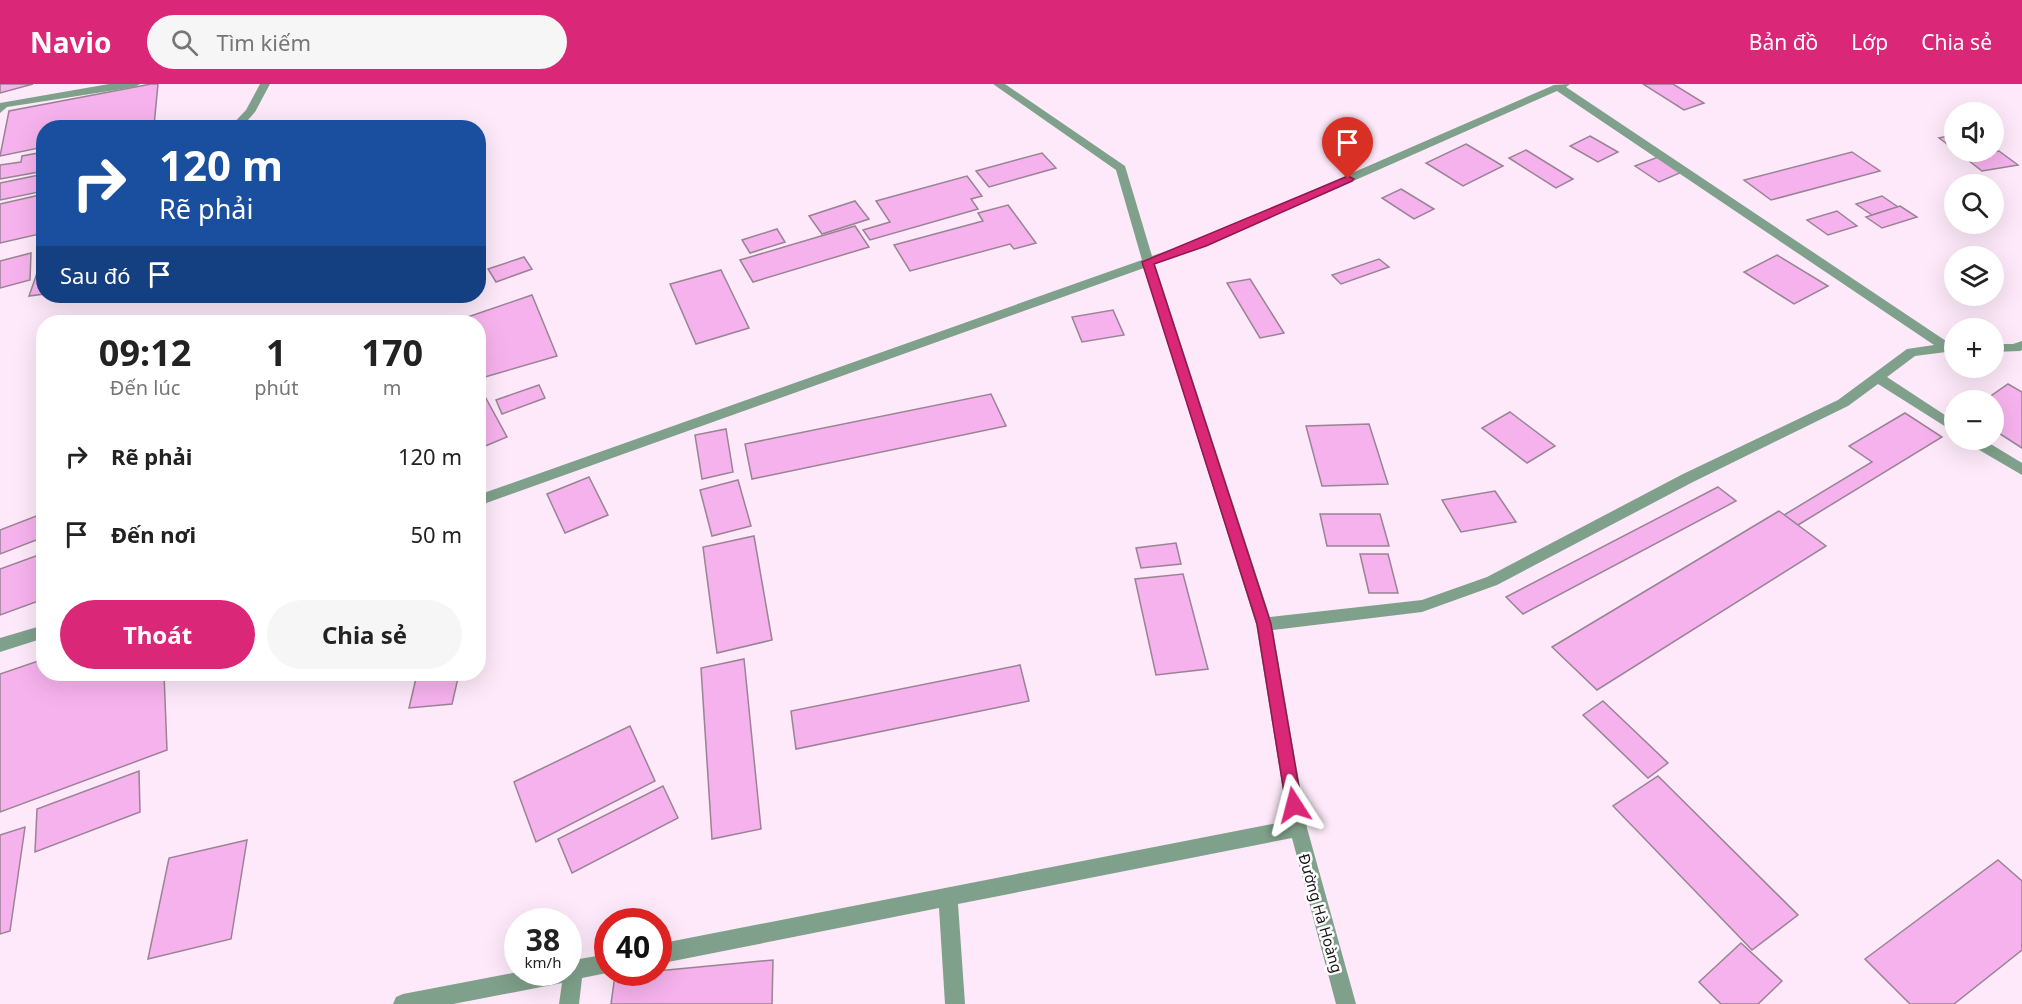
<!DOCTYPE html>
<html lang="vi">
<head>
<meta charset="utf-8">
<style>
  body { margin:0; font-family:"Noto Sans",sans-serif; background:#f6f6f6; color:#222; height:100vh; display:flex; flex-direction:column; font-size:22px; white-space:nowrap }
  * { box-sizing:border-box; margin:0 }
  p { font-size:20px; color:#767676 }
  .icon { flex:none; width:33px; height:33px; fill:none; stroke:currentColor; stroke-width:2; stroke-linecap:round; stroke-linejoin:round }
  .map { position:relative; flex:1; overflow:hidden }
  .drawer { position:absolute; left:36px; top:231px; width:450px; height:366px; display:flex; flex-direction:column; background:#fff; border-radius:24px; box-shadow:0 6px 24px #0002 }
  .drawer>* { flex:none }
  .banner { position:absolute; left:36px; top:36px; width:450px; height:183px; border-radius:24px; box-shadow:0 6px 24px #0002; background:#1a4fa0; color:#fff; overflow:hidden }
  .buttons { position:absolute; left:1944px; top:18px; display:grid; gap:12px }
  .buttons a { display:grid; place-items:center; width:60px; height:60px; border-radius:50%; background:#fff; box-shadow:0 6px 24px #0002; font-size:30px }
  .speed { position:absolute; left:504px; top:824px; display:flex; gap:12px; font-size:30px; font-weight:700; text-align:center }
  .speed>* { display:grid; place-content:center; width:78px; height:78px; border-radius:50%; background:#fff; box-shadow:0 6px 24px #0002; line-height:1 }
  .speed small { font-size:15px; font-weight:400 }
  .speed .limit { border:9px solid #d22; background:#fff; color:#111 }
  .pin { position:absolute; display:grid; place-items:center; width:51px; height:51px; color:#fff; margin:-62px -26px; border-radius:50% 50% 50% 0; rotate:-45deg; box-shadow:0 0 6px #0007 }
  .pin .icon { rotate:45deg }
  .me { position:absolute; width:66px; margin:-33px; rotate:351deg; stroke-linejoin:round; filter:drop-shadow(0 0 4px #0008) }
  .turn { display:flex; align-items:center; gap:21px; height:126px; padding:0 24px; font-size:27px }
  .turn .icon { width:78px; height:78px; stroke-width:2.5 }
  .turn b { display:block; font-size:42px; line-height:51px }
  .then { display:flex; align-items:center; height:57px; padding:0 24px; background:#0003; gap:12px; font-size:22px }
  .eta { display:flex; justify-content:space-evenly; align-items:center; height:102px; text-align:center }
  .eta b { font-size:36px; font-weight:700; line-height:42px }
  .button { display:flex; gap:12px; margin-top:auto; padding:12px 24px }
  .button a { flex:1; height:69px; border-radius:36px; background:#db2777; color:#fff; font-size:24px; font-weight:700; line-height:69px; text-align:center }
  .button a+a { background:#f6f6f6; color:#222 }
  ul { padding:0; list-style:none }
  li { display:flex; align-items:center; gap:18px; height:78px; padding:0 24px }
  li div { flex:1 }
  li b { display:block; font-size:22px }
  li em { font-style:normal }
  header { display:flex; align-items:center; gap:36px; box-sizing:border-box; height:84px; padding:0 30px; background:#db2777; color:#fff }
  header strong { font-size:28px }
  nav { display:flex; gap:33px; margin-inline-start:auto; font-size:21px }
  .search { width:420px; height:54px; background:#f6f6f6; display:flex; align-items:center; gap:15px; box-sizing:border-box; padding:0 21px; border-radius:33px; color:#767676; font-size:22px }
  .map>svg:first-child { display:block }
  .building { fill:#f6b2ec; stroke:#998395; stroke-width:1.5 }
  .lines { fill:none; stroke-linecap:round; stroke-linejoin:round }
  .minor { fill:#7fa08a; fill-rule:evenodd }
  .route { fill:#db2777; stroke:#8e194d; stroke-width:1.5 }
  .labels { text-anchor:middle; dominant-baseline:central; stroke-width:5; stroke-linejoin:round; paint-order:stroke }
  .street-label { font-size:15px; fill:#191118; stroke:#fdfdfd }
</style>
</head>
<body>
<header>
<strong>Navio</strong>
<div class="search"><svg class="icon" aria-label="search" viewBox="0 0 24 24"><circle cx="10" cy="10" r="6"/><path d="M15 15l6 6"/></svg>Tìm kiếm</div>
<nav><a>Bản đồ</a><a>Lớp</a><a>Chia sẻ</a></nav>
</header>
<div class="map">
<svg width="2022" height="920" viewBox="0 0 2022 920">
  <rect width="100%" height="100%" fill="#fde9f9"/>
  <g class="building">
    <polygon points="0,0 33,0 0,9"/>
    <polygon points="151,0 158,0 154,42 44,44 44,63 0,72 9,27"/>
    <polygon points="1643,0 1673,0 1704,19 1684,26"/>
    <polygon points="1954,51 1954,65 1939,54"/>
    <polygon points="1590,52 1618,68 1598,78 1570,62"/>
    <polygon points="1466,60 1503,82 1463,102 1426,79"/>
    <polygon points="1526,66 1573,95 1556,104 1509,74"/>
    <polygon points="1999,67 2018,81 1982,87 1964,73"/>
    <polygon points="44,68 44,87 0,95 0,81 21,78 22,72"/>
    <polygon points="1852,68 1880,87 1771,116 1744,96"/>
    <polygon points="1042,69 1056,84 989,103 976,87"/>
    <polygon points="1658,73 1682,88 1659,98 1635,82"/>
    <polygon points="44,90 44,107 0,116 0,99"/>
    <polygon points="967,92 982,112 971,115 978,125 870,156 863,146 890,138 876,117"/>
    <polygon points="1401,105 1434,125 1414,135 1382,114"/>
    <polygon points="44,110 44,149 0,159 0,120"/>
    <polygon points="1882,112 1898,123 1872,131 1856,120"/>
    <polygon points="855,117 869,135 822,150 809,132"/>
    <polygon points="1008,121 1036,159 1014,165 1010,160 910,187 894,161 983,137 978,129"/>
    <polygon points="1900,122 1917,133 1882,144 1866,133"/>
    <polygon points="1837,127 1857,142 1828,151 1807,136"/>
    <polygon points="855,142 869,163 753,198 740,176"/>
    <polygon points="777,145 785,158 750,169 742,156"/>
    <polygon points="31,169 30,196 0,204 0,177"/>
    <polygon points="44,169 44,210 29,212"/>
    <polygon points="1777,171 1828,202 1794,220 1744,188"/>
    <polygon points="524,173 532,185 496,198 488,185"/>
    <polygon points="1379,175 1389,183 1341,200 1332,191"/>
    <polygon points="721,186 749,244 696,260 670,200"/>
    <polygon points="1250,195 1284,249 1260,254 1227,199"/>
    <polygon points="532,211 557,272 478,295 478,238 453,238"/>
    <polygon points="1113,226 1124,251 1082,258 1072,233"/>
    <polygon points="2008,300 2022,308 2022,364 1994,346 1994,316 1985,316"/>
    <polygon points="539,301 545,314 502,330 496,316"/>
    <polygon points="482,307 507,353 483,363 478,355 478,309"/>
    <polygon points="991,310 1006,342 752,395 745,360"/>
    <polygon points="1510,328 1555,362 1527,379 1482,344"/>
    <polygon points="1905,329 1942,353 1798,441 1784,431 1872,378 1849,362"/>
    <polygon points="1369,340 1388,400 1322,402 1306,342"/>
    <polygon points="726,345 733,388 702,395 695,351"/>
    <polygon points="589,393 608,431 565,449 547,410"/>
    <polygon points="738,396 751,442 712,452 700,406"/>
    <polygon points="1718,403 1736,417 1523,530 1506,513"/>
    <polygon points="1495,407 1516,438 1461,448 1442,416"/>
    <polygon points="1779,427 1826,462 1597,606 1552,563"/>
    <polygon points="44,429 44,453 0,470 0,446"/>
    <polygon points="1320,430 1380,430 1389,462 1327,462"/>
    <polygon points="754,452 772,556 717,569 703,463"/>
    <polygon points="1176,459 1181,480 1141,484 1136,464"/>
    <polygon points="44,469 44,515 0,531 0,485"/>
    <polygon points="1360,470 1388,470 1398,509 1369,509"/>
    <polygon points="1183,490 1208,585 1156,591 1135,495"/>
    <polygon points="44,575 44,590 164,590 167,666 0,728 0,590"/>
    <polygon points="744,575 761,745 712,755 701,584"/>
    <polygon points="1020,581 1029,617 796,665 791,627"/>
    <polygon points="417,590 459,590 452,620 409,624"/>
    <polygon points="1603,617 1668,679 1648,694 1583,631"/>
    <polygon points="630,642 655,697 536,758 514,698"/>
    <polygon points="139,687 140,728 35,768 37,725"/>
    <polygon points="1658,692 1798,831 1752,866 1613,722"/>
    <polygon points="663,702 678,734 572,789 558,755"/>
    <polygon points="25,743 10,847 0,850 0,751"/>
    <polygon points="247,756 231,855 148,875 169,774"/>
    <polygon points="1998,776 2022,797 2022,866 1954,920 1910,920 1865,875"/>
    <polygon points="1741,859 1782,897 1758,920 1721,920 1699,898"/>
    <polygon points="773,876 772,920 611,920 615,891"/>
  </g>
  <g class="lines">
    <g class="minor">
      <polygon points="109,0 140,0 135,3 7,23 0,29 0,19"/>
      <polygon points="260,0 270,0 255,28 241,44 229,44 246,26"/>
      <path d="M993 0H1005L1125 82 1152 172 1198 156 1554 1 1570 0 1566 3 1949 259H1954V267L1915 272 1887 293 1954 337V348L1878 300 1848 322 1693 398 1497 501 1422 528 1273 546 1307 744 1356 920H1336L1292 754 958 820 965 920H945L939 824 658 880V860L1288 737 1256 540 1144 184 478 422V411L1142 176 1116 86ZM1557 7 1934 261 1907 265 1838 316 1683 390 1487 493 1422 516 1270 533 1155 180 1206 162Z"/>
      <polygon points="2022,257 2022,266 2020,267 1994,268 1994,260 2013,260"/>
      <polygon points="1967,356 1984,356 2022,379 2022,391 1969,360"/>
      <polygon points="44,541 44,554 0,568 0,554"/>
      <polygon points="608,870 608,888 612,888 582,894 579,920 559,920 562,899 453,920 393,920 396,913 403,910 518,888 568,888 568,877"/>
    </g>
  </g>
  <polygon class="route" points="1348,92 1354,95 1352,97 1206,162 1154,180 1271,540 1302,721 1300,726 1294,728 1288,726 1286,721 1257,540 1142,178"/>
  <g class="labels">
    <g class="street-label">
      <text transform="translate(1321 829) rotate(74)">Đường Hà Hoàng</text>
    </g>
  </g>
</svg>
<div class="buttons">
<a><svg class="icon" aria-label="sound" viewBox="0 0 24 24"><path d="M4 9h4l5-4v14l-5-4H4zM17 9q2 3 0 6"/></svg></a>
<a><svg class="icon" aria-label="search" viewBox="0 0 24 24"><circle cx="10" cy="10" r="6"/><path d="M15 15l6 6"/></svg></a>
<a><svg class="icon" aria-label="layers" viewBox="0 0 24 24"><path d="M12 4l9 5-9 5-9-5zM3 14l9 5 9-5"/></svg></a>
<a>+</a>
<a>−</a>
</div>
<div class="speed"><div>38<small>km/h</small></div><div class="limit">40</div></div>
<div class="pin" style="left:1348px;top:95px;background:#d93025"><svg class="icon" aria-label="arrive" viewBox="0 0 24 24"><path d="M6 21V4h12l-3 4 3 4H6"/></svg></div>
<svg class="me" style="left:1294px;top:721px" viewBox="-20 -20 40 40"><path d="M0-17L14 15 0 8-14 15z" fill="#db2777" stroke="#fff" stroke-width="4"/></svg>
<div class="banner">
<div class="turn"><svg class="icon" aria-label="right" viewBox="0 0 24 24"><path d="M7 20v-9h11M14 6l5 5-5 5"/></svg><div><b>120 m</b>Rẽ phải</div></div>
<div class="then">Sau đó<svg class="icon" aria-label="arrive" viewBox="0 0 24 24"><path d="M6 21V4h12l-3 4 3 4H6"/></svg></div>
</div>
<section class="drawer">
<div class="eta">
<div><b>09:12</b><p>Đến lúc</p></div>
<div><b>1</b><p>phút</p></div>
<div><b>170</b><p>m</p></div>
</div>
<ul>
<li><svg class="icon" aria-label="right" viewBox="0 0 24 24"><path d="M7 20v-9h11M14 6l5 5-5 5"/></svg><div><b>Rẽ phải</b></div><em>120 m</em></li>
<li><svg class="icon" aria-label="arrive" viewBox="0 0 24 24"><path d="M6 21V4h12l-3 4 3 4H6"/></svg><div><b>Đến nơi</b></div><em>50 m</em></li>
</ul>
<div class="button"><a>Thoát</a><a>Chia sẻ</a></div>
</section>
</div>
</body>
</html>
